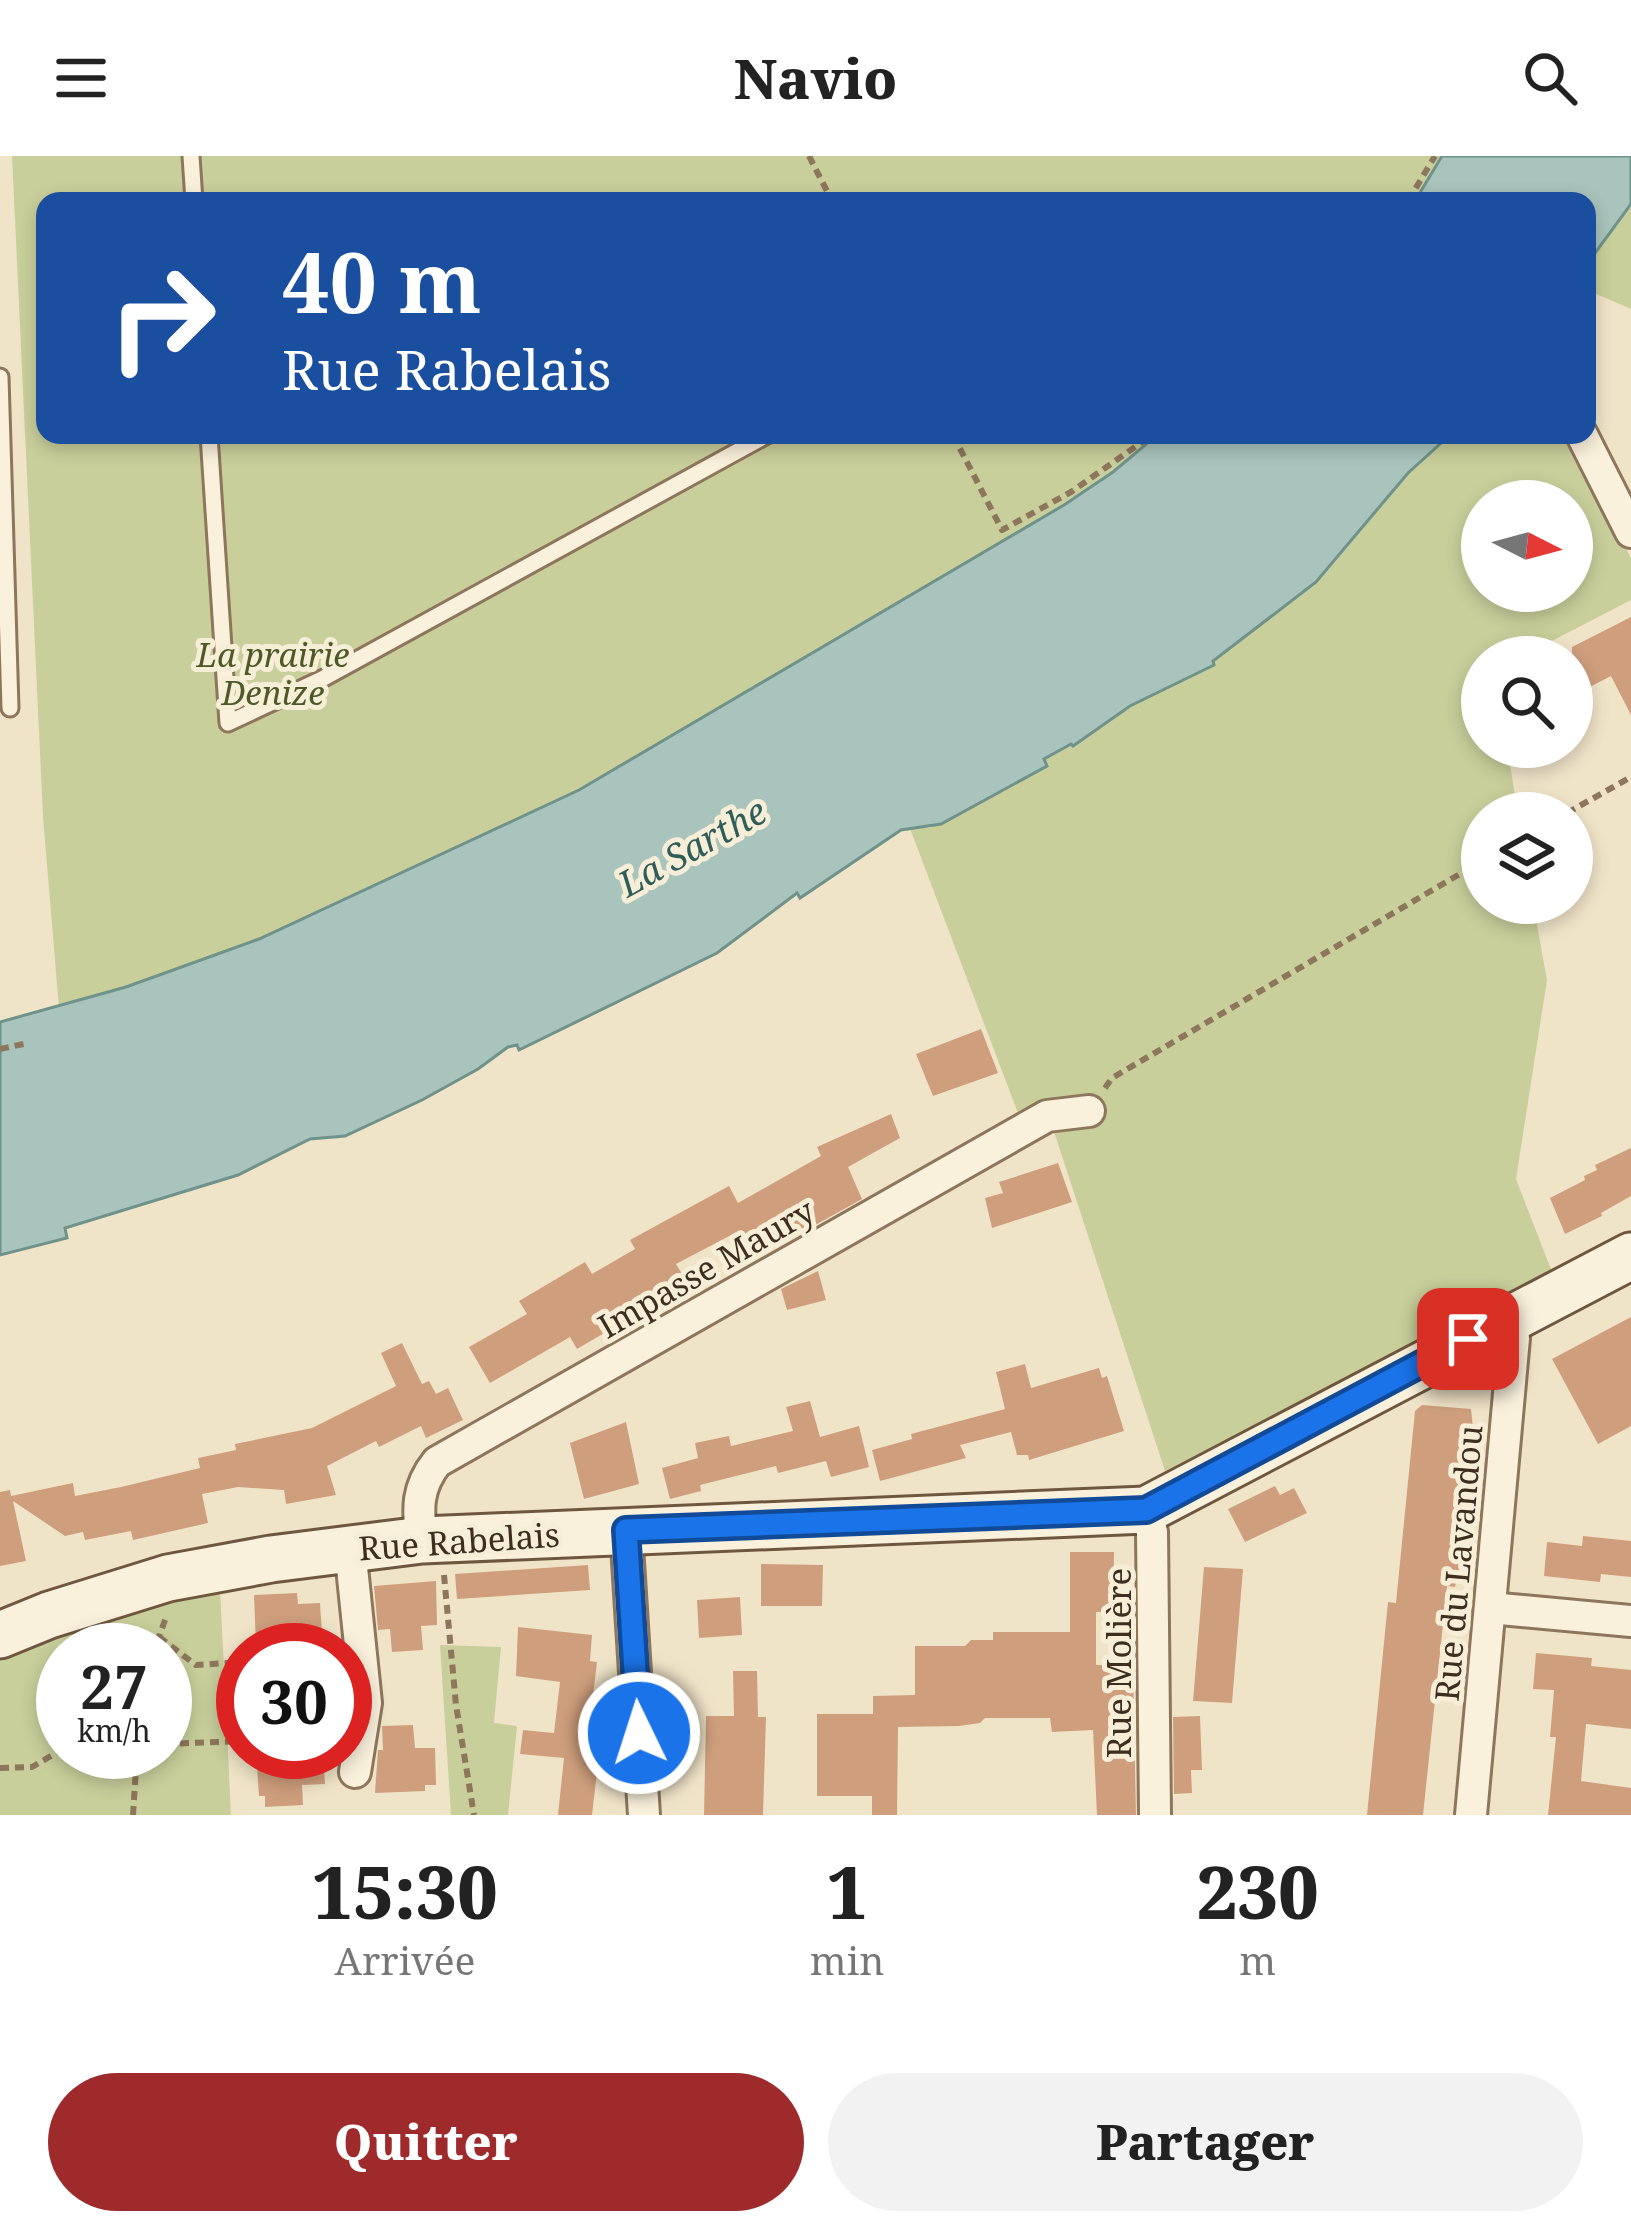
<!DOCTYPE html>
<html lang="fr">
<head>
<meta charset="utf-8">
<style>
  body { margin:0; font-family:"Noto Serif",serif; background:#f2f2f2; color:#222; height:100vh; display:flex; flex-direction:column; font-size:45px; white-space:nowrap }
  * { box-sizing:border-box; margin:0 }
  p { font-size:39px; color:#767676 }
  .icon { flex:none; width:66px; height:66px; fill:none; stroke:currentColor; stroke-width:2; stroke-linecap:round; stroke-linejoin:round }
  .map { position:relative; height:1659px; overflow:hidden }
  .panel { display:flex; flex-direction:column; background:#fff; flex:1 }
  .panel>* { flex:none }
  .top-card { position:absolute; left:36px; top:36px; width:1560px; height:252px; border-radius:24px; box-shadow:0 6px 18px #0003; background:#1a4fa0; color:#fff; overflow:hidden }
  .needle { width:78px; rotate:96deg }
  .tools { position:absolute; left:1461px; top:324px; display:grid; gap:24px }
  .tools a { display:grid; place-items:center; width:132px; height:132px; border-radius:50%; background:#fff; box-shadow:0 6px 18px #0003; font-size:60px }
  .speed { position:absolute; left:36px; top:1467px; display:flex; gap:24px; font-size:60px; font-weight:700; text-align:center }
  .speed>* { display:grid; place-content:center; width:156px; height:156px; border-radius:50%; background:#fff; box-shadow:0 6px 18px #0003; line-height:1 }
  .speed small { font-size:30px; font-weight:400 }
  .speed .limit { border:18px solid #d22; background:#fff; color:#111 }
  .pin { position:absolute; display:grid; place-items:center; width:102px; height:102px; color:#fff; margin:-51px; border-radius:24px; box-shadow:0 6px 18px #0006 }
  .me { position:absolute; width:132px; margin:-66px; rotate:356deg; stroke-linejoin:round; filter:drop-shadow(0 0 9px #0008) }
  .turn { display:flex; align-items:center; gap:42px; height:252px; padding:0 48px; font-size:54px }
  .turn .icon { width:156px; height:156px; stroke-width:2.5 }
  .turn b { display:block; font-size:84px; line-height:102px }
  .eta { display:flex; justify-content:space-evenly; align-items:center; height:204px; text-align:center }
  .eta b { font-size:72px; font-weight:800; line-height:84px }
  .action { display:flex; gap:24px; margin-top:auto; padding:24px 48px }
  .action a { flex:1; height:138px; border-radius:72px; background:#9e2a2b; color:#fff; font-size:48px; font-weight:800; line-height:138px; text-align:center }
  .action a+a { background:#f2f2f2; color:#222 }
  header { display:flex; justify-content:space-between; align-items:center; height:156px; padding:0 48px; background:#fff; font-size:54px; font-weight:800 }
  .map>svg:first-child { display:block }
  .green { fill:#c9cf9b; fill-rule:evenodd }
  .water { fill:#a9c4bc; stroke:#6f938a; stroke-width:3 }
  .building { fill:#cf9f7d }
  .lines { fill:none; stroke-linecap:round; stroke-linejoin:round }
  .lane-casing { stroke:#8d765c; stroke-width:21 }
  .street-casing { stroke:#8d765c; stroke-width:36 }
  .secondary-casing { stroke:#6f573f; stroke-width:51 }
  .path { stroke:#8d765c; stroke-width:6; stroke-dasharray:9 6; stroke-linecap:butt }
  .lane { stroke:#faf1dc; stroke-width:15 }
  .street { stroke:#faf1dc; stroke-width:30 }
  .secondary { stroke:#faf1dc; stroke-width:45 }
  .route-casing { stroke:#114b97; stroke-width:30 }
  .route { stroke:#1a73e8; stroke-width:21 }
  .labels { text-anchor:middle; dominant-baseline:central; stroke-width:10; stroke-linejoin:round; paint-order:stroke }
  .park-label { font-size:33px; font-style:italic; fill:#4d5a26; stroke:#f7eed8 }
  .street-label { font-size:33px; fill:#3d2e20; stroke:#f7eed8 }
  .water-label { font-size:36px; font-style:italic; fill:#2f5d5a; stroke:#f7eed8 }
</style>
</head>
<body>
<header><svg class="icon" aria-label="menu" viewBox="0 0 24 24"><path d="M4 6h16M4 12h16M4 18h16"/></svg>Navio<svg class="icon" aria-label="search" viewBox="0 0 24 24"><circle cx="10" cy="10" r="6"/><path d="M15 15l6 6"/></svg></header>
<div class="map">
<svg width="1631" height="1659" viewBox="0 0 1631 1659">
  <rect width="100%" height="100%" fill="#f0e4c8"/>
  <g class="green">
    <polygon points="12,0 1442,0 1415,45 45,45 45,279 1157,279 1113,316 1064,349 579,634 259,783 126,831 59,852 43,661"/>
    <polygon points="1631,48 1631,153 1587,134 1587,108"/>
    <path d="M1450 279H1567L1631 402V444L1521 501H1482V591H1507L1518 657H1482V747H1533L1547 824 1516 1023 1552 1116 1165 1315 1044 945 1018 957 909 670 929 672 941 668 1046 610 1043 603 1130 550 1214 510 1212 505 1316 426 1408 317ZM1482 345H1572V435H1482Z"/>
    <path d="M220 1432 231 1659H0V1501L78 1471ZM63 1494H165V1596H63Z"/>
    <polygon points="440,1489 501,1491 494,1567 517,1570 508,1659 451,1659"/>
  </g>
  <g class="water">
    <polygon points="1442,0 1631,0 1631,48 1587,108 1587,45 1415,45"/>
    <polygon points="1157,279 1450,279 1408,317 1316,426 1213,505 1214,509 1130,550 1073,590 1071,588 1044,603 1047,610 941,668 901,674 800,742 797,737 717,797 519,894 517,889 508,891 478,913 422,944 345,980 310,983 238,1019 65,1072 67,1082 0,1099 0,866 126,831 259,783 579,634 1064,349 1113,316"/>
  </g>
  <g class="building">
    <polygon points="1631,461 1631,559 1611,520 1572,540 1572,491"/>
    <polygon points="981,873 998,917 933,940 916,898"/>
    <polygon points="891,958 900,982 848,1011 862,1043 792,1082 781,1061 739,1084 735,1077 676,1108 688,1128 577,1193 570,1181 490,1227 469,1191 527,1158 519,1145 585,1106 592,1118 635,1093 630,1084 729,1030 738,1047 821,1000 817,991"/>
    <polygon points="1631,992 1631,1040 1601,1057 1602,1060 1565,1078 1550,1042 1585,1024 1584,1020 1597,1014 1595,1009"/>
    <polygon points="1058,1007 1072,1046 992,1072 985,1042 1003,1037 999,1026"/>
    <polygon points="818,1115 826,1144 787,1154 781,1133"/>
    <polygon points="1631,1161 1631,1270 1598,1288 1552,1203"/>
    <polygon points="402,1187 422,1228 429,1225 436,1238 448,1232 463,1264 426,1282 421,1270 379,1291 376,1285 327,1310 336,1339 286,1348 284,1334 238,1331 202,1338 208,1367 133,1384 131,1375 85,1384 83,1376 65,1380 13,1345 26,1405 0,1410 0,1336 10,1334 11,1340 73,1327 75,1340 121,1331 200,1312 198,1302 236,1294 235,1288 312,1272 396,1230 381,1197"/>
    <polygon points="1025,1208 1031,1232 1099,1212 1102,1222 1107,1220 1124,1275 1029,1304 1028,1299 1017,1299 1011,1276 960,1289 966,1302 880,1325 872,1294 912,1283 911,1278 1005,1253 996,1216"/>
    <polygon points="810,1245 820,1281 859,1270 869,1311 831,1321 826,1305 778,1317 776,1310 700,1329 701,1335 670,1343 662,1312 698,1302 695,1287 729,1280 731,1290 793,1275 786,1251"/>
    <polygon points="1422,1249 1471,1253 1473,1272 1459,1414 1455,1431 1447,1430 1423,1659 1367,1659 1388,1446 1396,1447 1415,1255"/>
    <polygon points="626,1266 639,1328 584,1343 570,1287"/>
    <polygon points="1275,1330 1280,1339 1294,1332 1307,1357 1245,1386 1228,1353"/>
    <polygon points="1583,1380 1631,1385 1631,1421 1601,1418 1600,1426 1544,1420 1547,1386 1582,1390"/>
    <polygon points="1070,1396 1114,1396 1113,1456 1096,1456 1096,1509 1133,1509 1136,1659 1097,1659 1093,1574 1052,1576 1050,1562 985,1562 980,1567 959,1570 898,1571 897,1659 872,1659 872,1640 817,1640 817,1558 873,1558 873,1540 915,1539 915,1490 965,1490 971,1484 993,1484 993,1476 1070,1476"/>
    <polygon points="761,1408 823,1409 822,1450 761,1450"/>
    <polygon points="588,1409 590,1434 457,1443 455,1418"/>
    <polygon points="1204,1411 1243,1413 1232,1547 1193,1545"/>
    <polygon points="436,1425 437,1469 421,1470 423,1494 392,1496 390,1473 378,1474 374,1430"/>
    <polygon points="297,1437 298,1448 320,1447 322,1477 299,1478 299,1494 262,1494 262,1488 256,1489 254,1439"/>
    <polygon points="740,1441 742,1479 699,1482 697,1444"/>
    <polygon points="518,1471 592,1479 590,1505 597,1506 588,1580 601,1581 592,1659 558,1659 564,1602 520,1598 523,1574 554,1577 560,1526 516,1520"/>
    <polygon points="1536,1497 1592,1502 1591,1510 1631,1514 1631,1573 1586,1568 1581,1625 1631,1632 1631,1659 1548,1659 1556,1581 1550,1581 1554,1534 1533,1533"/>
    <polygon points="733,1515 757,1515 758,1561 766,1561 763,1659 704,1659 706,1560 734,1560"/>
    <polygon points="1200,1560 1202,1614 1191,1614 1192,1637 1174,1638 1173,1561"/>
    <polygon points="413,1569 415,1592 435,1592 436,1629 425,1629 425,1635 375,1637 378,1594 383,1594 382,1570"/>
    <polygon points="256,1596 323,1598 325,1628 302,1629 303,1649 265,1651 265,1640 259,1640"/>
  </g>
  <g class="lines">
    <g class="lane-casing">
      <g id="lane">
        <polyline points="191,0 194,45"/>
        <polyline points="0,221 10,552"/>
        <polyline points="209,279 228,567 322,523 767,279"/>
      </g>
    </g>
    <g class="street-casing">
      <g id="street">
        <polyline points="1582,279 1631,376"/>
        <polyline points="1146,1354 1152,1376 1155,1659"/>
        <polyline points="626,1374 644,1659"/>
        <path d="M422 1384C417 1353 417 1331 437 1306L1047 960 1089 955"/>
        <polyline points="350,1392 366,1547 355,1616"/>
        <polyline points="1490,1452 1631,1465"/>
        <polyline points="1471,1659 1514,1182 1510,1161"/>
      </g>
    </g>
    <g class="secondary-casing">
      <polyline id="secondary" points="0,1479 49,1459 168,1422 271,1403 422,1384 1146,1354 1631,1100"/>
    </g>
    <g class="path">
      <polyline points="809,0 832,45"/>
      <polyline points="1408,45 1435,0"/>
      <polyline points="953,279 1002,374 1071,336 1152,279"/>
      <polyline points="1567,657 1631,621"/>
      <polyline points="0,893 28,887"/>
      <polyline points="1105,932 1112,922 1482,705"/>
      <polyline points="444,1419 456,1549 474,1659"/>
      <polyline points="159,1481 196,1509 243,1506"/>
      <polyline points="143,1494 159,1481 166,1461"/>
      <polyline points="165,1588 243,1585"/>
      <polyline points="0,1612 32,1611 63,1593"/>
      <polyline points="133,1659 137,1596"/>
    </g>
    <use href="#lane" class="lane"/>
    <use href="#street" class="street"/>
    <use href="#secondary" class="secondary"/>
  </g>
  <g class="lines">
    <g class="route-casing">
      <polyline id="route" points="639,1577 626,1374 1146,1354 1468,1183"/>
    </g>
    <use href="#route" class="route"/>
  </g>
  <g class="labels">
    <g class="park-label">
      <text x="273" y="498">La prairie<tspan x="273" dy="38">Denize</tspan></text>
    </g>
    <g class="street-label">
      <text transform="translate(706 1112) rotate(-30)">Impasse Maury</text>
      <text transform="translate(459 1385) rotate(-4)">Rue Rabelais</text>
      <text transform="translate(1458 1407) rotate(-85)">Rue du Lavandou</text>
      <text transform="translate(1118 1507) rotate(-90)">Rue Molière</text>
    </g>
    <g class="water-label">
      <text transform="translate(692 691) rotate(-29)">La Sarthe</text>
    </g>
  </g>
</svg>
<div class="tools">
<a><svg class="needle" viewBox="-14 -14 28 28"><path d="M0-13l5 13h-10z" fill="#e53935"/><path d="M0 13l5-13h-10z" fill="#767676"/></svg></a>
<a><svg class="icon" aria-label="search" viewBox="0 0 24 24"><circle cx="10" cy="10" r="6"/><path d="M15 15l6 6"/></svg></a>
<a><svg class="icon" aria-label="layers" viewBox="0 0 24 24"><path d="M12 4l9 5-9 5-9-5zM3 14l9 5 9-5"/></svg></a>
</div>
<div class="speed"><div>27<small>km/h</small></div><div class="limit">30</div></div>
<div class="pin" style="left:1468px;top:1183px;background:#d93025"><svg class="icon" aria-label="arrive" viewBox="0 0 24 24"><path d="M6 21V4h12l-3 4 3 4H6"/></svg></div>
<svg class="me" style="left:639px;top:1577px" viewBox="-20 -20 40 40"><circle r="17" fill="#1a73e8" stroke="#fff" stroke-width="3"/><path d="M0-11L8 9 0 5-8 9z" fill="#fff"/></svg>
<div class="top-card">
<div class="turn"><svg class="icon" aria-label="right" viewBox="0 0 24 24"><path d="M7 20v-9h11M14 6l5 5-5 5"/></svg><div><b>40 m</b>Rue Rabelais</div></div>
</div>
</div>
<section class="panel">
<div class="eta">
<div><b>15:30</b><p>Arrivée</p></div>
<div><b>1</b><p>min</p></div>
<div><b>230</b><p>m</p></div>
</div>
<div class="action"><a>Quitter</a><a>Partager</a></div>
</section>
</body>
</html>
